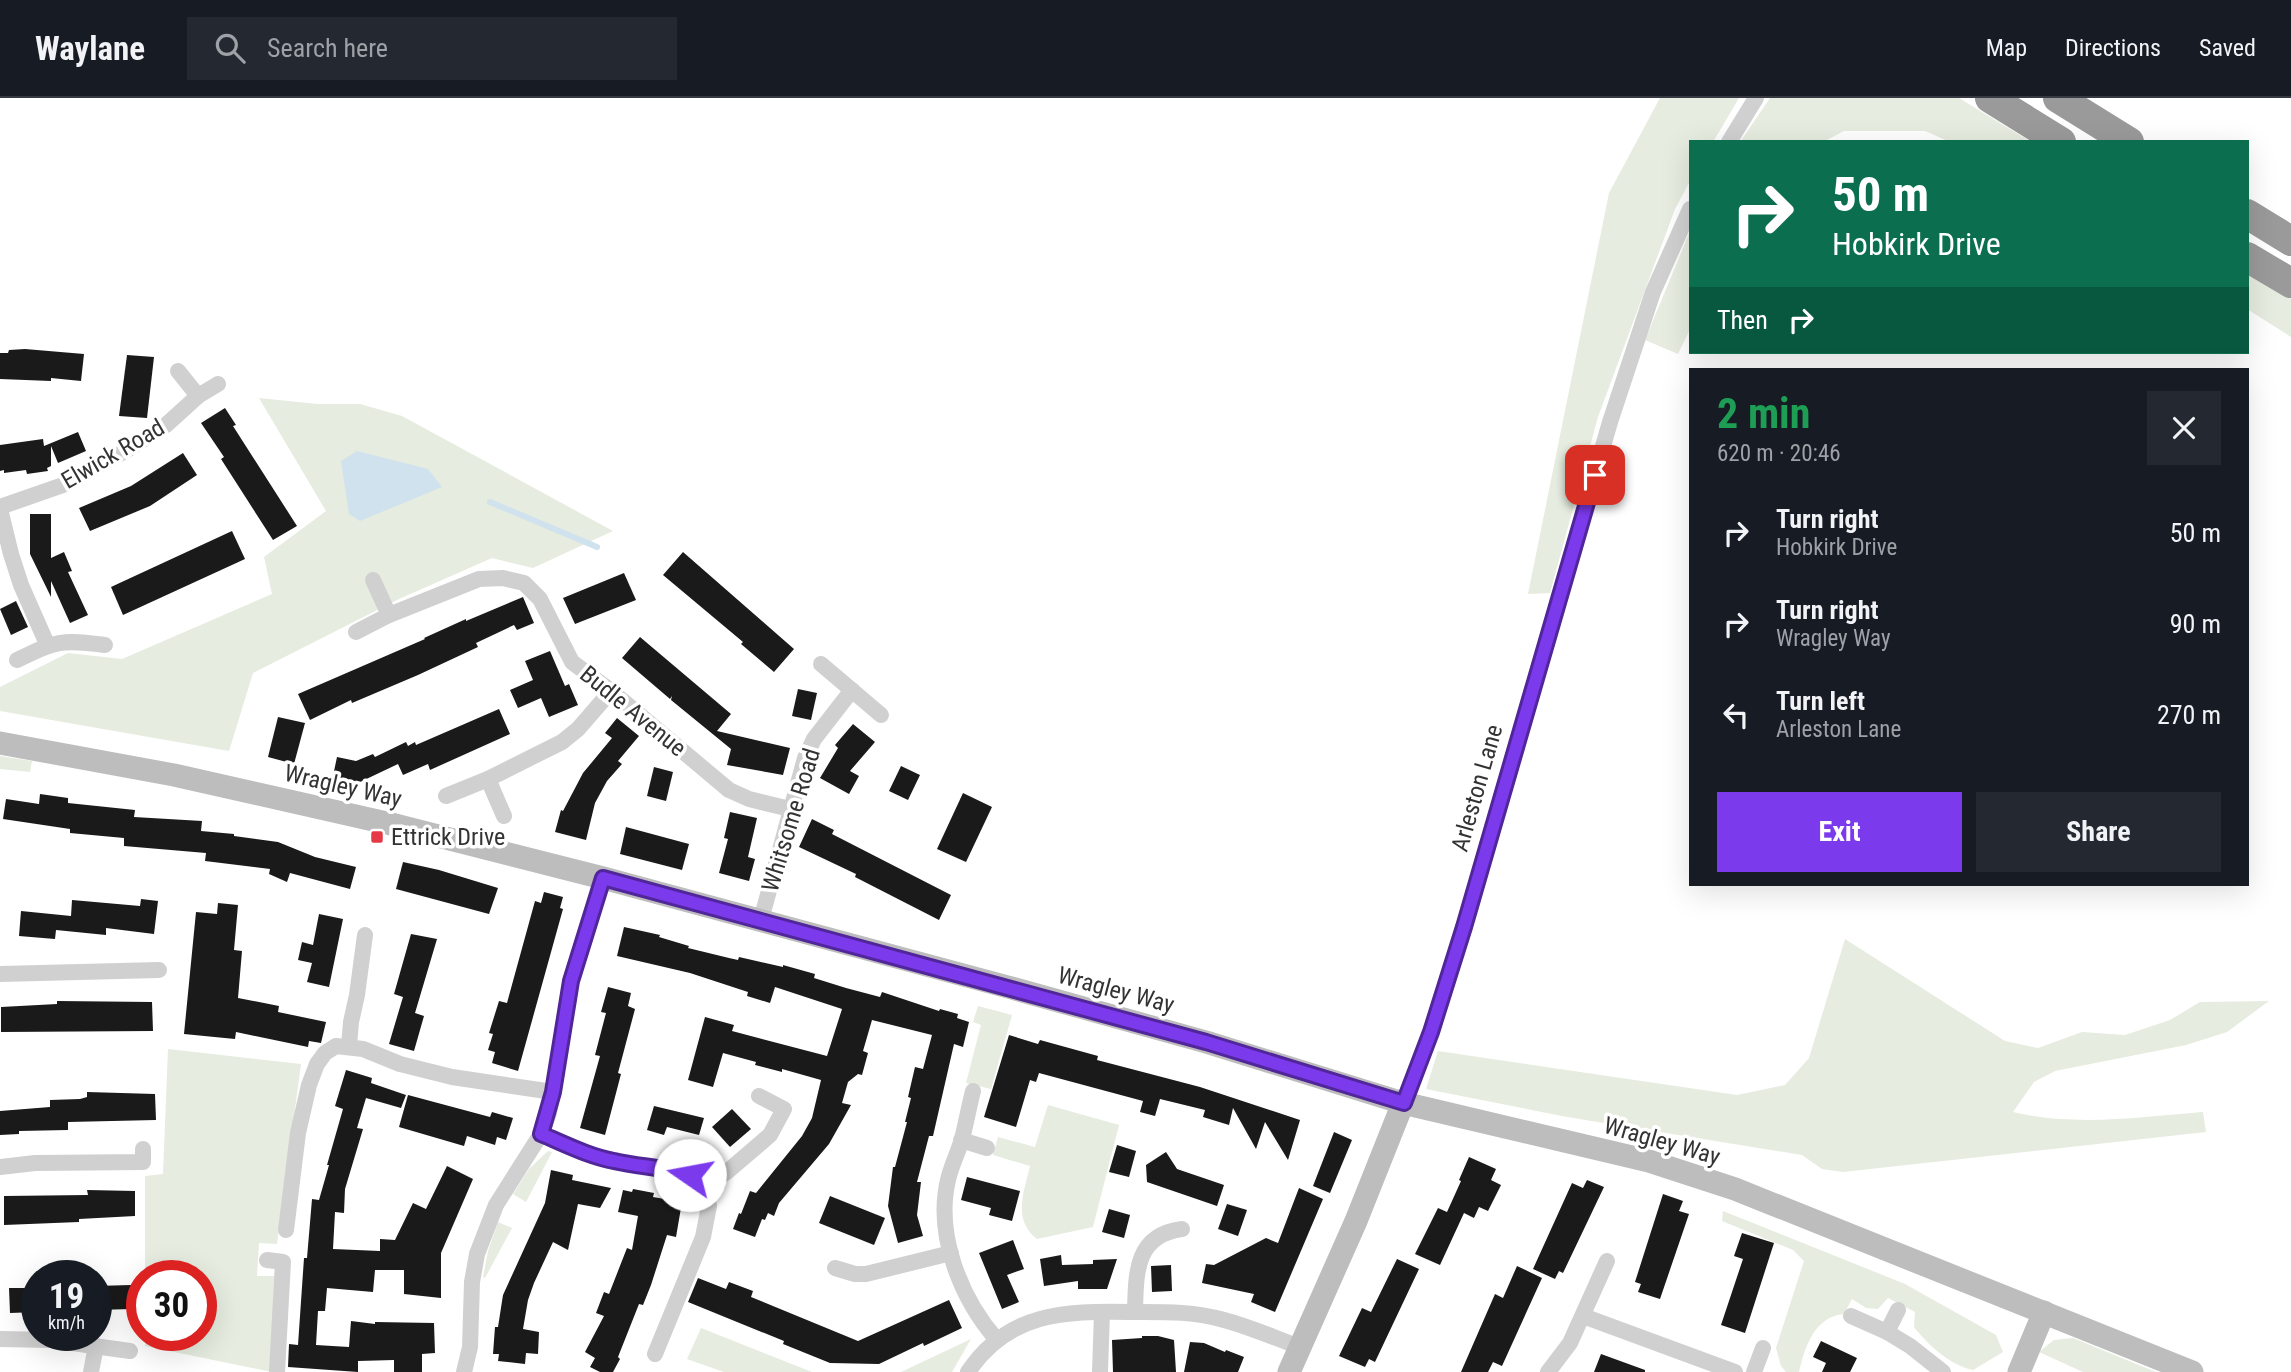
<!DOCTYPE html>
<html lang="en">
<head>
<meta charset="utf-8">
<style>
  body { margin:0; font-family:"Roboto Condensed",sans-serif; background:#242831; color:#f1f3f6; height:100vh; display:flex; flex-direction:column; font-size:26px; white-space:nowrap }
  * { box-sizing:border-box; margin:0 }
  p { font-size:23px; color:#9ea1a6 }
  .icon { flex:none; width:38px; height:38px; fill:none; stroke:currentColor; stroke-width:2; stroke-linecap:round; stroke-linejoin:round }
  .map { position:relative; flex:1; overflow:hidden }
  .details { position:absolute; left:1689px; top:270px; width:560px; height:518px; display:flex; flex-direction:column; background:#171b24; border-radius:0px; box-shadow:0 7px 28px #0002 }
  .details>* { flex:none }
  .top-card { position:absolute; left:1689px; top:42px; width:560px; height:214px; border-radius:0px; box-shadow:0 7px 28px #0002; background:#0b6e4f; color:#fff; overflow:hidden }
  .speed { position:absolute; left:21px; top:1162px; display:flex; gap:14px; font-size:35px; font-weight:700; text-align:center }
  .speed>* { display:grid; place-content:center; width:91px; height:91px; border-radius:50%; background:#171b24; box-shadow:0 7px 28px #0002; line-height:1 }
  .speed small { font-size:18px; font-weight:400 }
  .speed .limit { border:10px solid #d22; background:#fff; color:#111 }
  .pin { position:absolute; display:grid; place-items:center; width:60px; height:60px; color:#fff; margin:-30px; border-radius:14px; box-shadow:0 4px 10px #0006 }
  .me { position:absolute; width:77px; margin:-38px; rotate:282deg; stroke-linejoin:round; filter:drop-shadow(0 0 5px #0008) }
  .turn { display:flex; align-items:center; gap:24px; height:147px; padding:0 28px; font-size:32px }
  .turn .icon { width:91px; height:91px; stroke-width:2.5 }
  .turn b { display:block; font-size:49px; line-height:60px }
  .then { display:flex; align-items:center; height:66px; padding:0 28px; background:#0003; gap:14px; font-size:26px }
  .round { display:grid; place-items:center; flex:none; width:74px; height:74px; border-radius:0px; background:#242831 }
  .summary { display:flex; align-items:center; justify-content:space-between; height:119px; padding:0 28px }
  h1 { font-size:42px; font-weight:700; line-height:52px; color:#1e9e55 }
  .cta { display:flex; gap:14px; margin-top:auto; padding:14px 28px }
  .cta a { flex:1; height:80px; border-radius:0px; background:#7c3aed; color:#fff; font-size:28px; font-weight:700; line-height:80px; text-align:center }
  .cta a+a { background:#242831; color:#f1f3f6 }
  ul { padding:0; list-style:none }
  li { display:flex; align-items:center; gap:21px; height:91px; padding:0 28px }
  li div { flex:1 }
  li b { display:block; font-size:26px }
  li em { font-style:normal }
  header { display:flex; align-items:center; gap:42px; box-sizing:border-box; height:98px; padding:0 35px; background:#171b24; border-bottom:2px solid #363941 }
  header strong { font-size:33px }
  nav { display:flex; gap:38px; margin-inline-start:auto; font-size:24px }
  .search { width:490px; height:63px; background:#242831; display:flex; align-items:center; gap:18px; box-sizing:border-box; padding:0 24px; border-radius:0px; color:#9ea1a6; font-size:26px }
  .map>svg:first-child { display:block }
  .green { fill:#e6ecdf }
  .water { fill:#cfe2ee }
  .lines { fill:none; stroke-linecap:round; stroke-linejoin:round }
  .stream { stroke:#cfe2ee; stroke-width:6 }
  .building { fill:#1a1a1a }
  .street { stroke:#d0d0d0; stroke-width:16 }
  .secondary { stroke:#bdbdbd; stroke-width:23 }
  .highway { stroke:#9a9a9a; stroke-width:30 }
  .route-casing { stroke:#51269a; stroke-width:18 }
  .route { stroke:#7c3aed; stroke-width:12 }
  .poi-dot { fill:#e63946; stroke:#fff; stroke-width:2.5 }
  .labels { text-anchor:middle; dominant-baseline:central; stroke-width:7; stroke-linejoin:round; paint-order:stroke }
  .street-label { font-size:24px; fill:#333; stroke:#fff }
  .poi-label { font-size:24px; fill:#333; stroke:#fff; text-anchor:start }
</style>
</head>
<body>
<header>
<strong>Waylane</strong>
<div class="search"><svg class="icon" aria-label="search" viewBox="0 0 24 24"><circle cx="10" cy="10" r="6"/><path d="M15 15l6 6"/></svg>Search here</div>
<nav><a>Map</a><a>Directions</a><a>Saved</a></nav>
</header>
<div class="map">
<svg width="2291" height="1274" viewBox="0 0 2291 1274">
  <rect width="100%" height="100%" fill="#fff"/>
  <g class="green">
    <polygon points="1660,0 1739,0 1713,44 1690,44 1690,83 1675,111 1598,319 1550,495 1528,496 1609,95"/>
    <polygon points="1770,0 1959,0 2031,44 1950,44 1925,33 1844,33 1823,44 1740,44"/>
    <polygon points="1690,133 1690,231 1678,256 1645,242"/>
    <polygon points="2247,175 2291,201 2291,239 2247,211"/>
    <polygon points="259,300 317,306 360,306 402,318 613,433 533,470 492,460 399,501 253,575 229,653 0,613 0,589 68,555 122,561 272,496 264,459 326,413"/>
    <polygon points="0,658 32,663 30,674 0,671"/>
    <path d="M1845 841 2005 943 2038 950 2082 934 2125 937 2170 922 2200 904 2269 903 2227 934 2186 947 2055 973 2034 984 2013 1014C2074 1029 2141 1019 2203 1014L2206 1034 1843 1074 1822 1071 1802 1057 1567 1019 1426 991 1438 953 1737 997 1785 987 1809 960Z"/>
    <polygon points="978,908 1012,917 991,991 966,985 981,927 973,924"/>
    <polygon points="168,951 301,966 277,1146 259,1145 257,1178 274,1178 272,1274 145,1248 145,1237 201,1237 201,1178 145,1178 145,1078 163,1076"/>
    <path d="M1048 1007 1119 1027 1093 1129 1037 1141C1012 1121 1024 1095 1030 1068L993 1057 998 1039 1035 1049Z"/>
    <polygon points="548,1053 552,1054 526,1104 513,1096 529,1071"/>
    <path d="M1723 1113 1905 1186 1996 1237 2003 1254 1973 1272C1950 1267 1928 1247 1914 1229L1915 1214 1888 1200 1878 1211 1866 1210 1852 1201 1844 1216C1814 1219 1805 1249 1799 1274H1786L1781 1268 1776 1250 1804 1163 1793 1152 1722 1123Z"/>
    <polygon points="498,1124 512,1130 485,1180 483,1179 488,1153"/>
    <polygon points="701,1230 812,1274 724,1274 687,1261"/>
    <polygon points="2073,1240 2156,1274 2083,1274 2039,1254 2054,1242"/>
    <polygon points="971,1241 952,1274 901,1274"/>
  </g>
  <polygon class="water" points="357,353 428,371 442,389 360,423 349,416 341,363"/>
  <g class="lines">
    <polyline class="stream" points="490,404 597,449"/>
  </g>
  <g class="building">
    <polygon points="25,251 84,256 81,283 51,280 51,283 0,281 0,255 8,255 9,252"/>
    <polygon points="127,257 154,259 147,320 119,318"/>
    <polygon points="225,310 236,327 233,328 297,428 273,442 221,361 224,359 201,325"/>
    <polygon points="78,334 86,353 58,365 51,348 51,368 47,370 48,373 27,376 26,372 4,375 4,372 0,373 0,347 43,341 44,348"/>
    <polygon points="183,355 197,377 150,408 90,433 79,410 131,388"/>
    <polygon points="30,416 51,416 51,460 64,454 72,473 68,474 88,517 70,525 51,483 51,499 30,456"/>
    <polygon points="232,433 245,461 123,517 111,489"/>
    <polygon points="683,454 794,551 774,574 741,546 743,544 663,477"/>
    <polygon points="624,475 636,502 575,526 563,500"/>
    <polygon points="523,499 534,525 517,532 514,527 476,545 478,549 418,577 352,605 351,602 310,622 298,596 425,541 424,540 466,521 466,523"/>
    <polygon points="16,503 28,529 11,537 0,511"/>
    <polygon points="640,539 731,616 717,633 790,650 783,677 727,667 731,651 671,602 672,598 670,601 622,560"/>
    <polygon points="550,553 565,588 569,586 578,607 549,619 541,600 518,610 510,592 533,582 525,563"/>
    <polygon points="798,591 817,595 811,622 792,618"/>
    <polygon points="499,611 510,636 430,672 428,666 403,677 398,666 358,685 333,678 337,659 356,663 373,656 375,659 406,644 408,648 415,644 416,647"/>
    <polygon points="278,619 305,625 294,666 268,659"/>
    <polygon points="617,620 639,638 618,663 622,666 607,683 595,705 586,742 555,734 561,712 563,713 583,675 612,640 605,635"/>
    <polygon points="853,626 875,644 850,673 859,678 849,696 820,680 838,650 835,647"/>
    <polygon points="901,668 920,677 908,702 889,693"/>
    <polygon points="654,669 673,674 666,703 647,698"/>
    <polygon points="963,695 992,709 966,764 937,751"/>
    <polygon points="40,696 68,700 68,705 135,712 134,719 202,723 201,733 234,736 234,738 278,744 315,759 356,769 350,791 290,775 287,784 269,776 270,771 205,763 206,755 124,748 124,740 70,735 70,731 3,721 6,701 39,706"/>
    <polygon points="730,714 757,720 748,759 755,761 749,783 719,775 728,741 724,740"/>
    <polygon points="812,721 834,732 832,736 951,797 939,822 855,779 856,776 799,749"/>
    <polygon points="626,729 689,746 682,772 620,756"/>
    <polygon points="403,764 439,772 498,790 489,816 396,791"/>
    <polygon points="544,794 563,799 560,810 563,811 518,973 492,965 495,954 488,952 493,936 489,935 499,903 507,905 535,803 541,805"/>
    <polygon points="141,801 158,803 154,836 106,830 106,837 56,832 55,841 19,838 21,813 71,818 72,802 140,808"/>
    <polygon points="218,805 238,807 234,852 242,853 238,900 279,908 278,914 326,924 321,945 309,943 308,949 236,934 235,941 184,936 196,814 217,816"/>
    <polygon points="319,816 343,821 329,889 307,884 312,865 298,862 302,844 313,847"/>
    <polygon points="624,829 660,837 659,839 689,848 688,850 729,860 738,862 739,859 783,869 783,867 815,876 814,880 846,890 880,899 882,894 939,913 940,911 958,916 957,920 969,924 963,949 954,946 933,1038 929,1038 917,1084 921,1084 917,1117 923,1138 898,1145 888,1108 893,1069 895,1069 907,1024 905,1024 911,1000 908,999 915,969 923,971 932,937 872,922 863,953 868,955 862,977 858,976 848,984 842,1005 851,1007 829,1046 779,1105 774,1118 768,1115 765,1122 762,1121 755,1139 733,1131 739,1115 741,1116 750,1093 756,1095 802,1038 812,1020 821,982 782,971 782,974 755,967 756,964 723,955 713,989 688,982 705,919 734,927 732,933 827,958 842,911 775,889 770,905 747,898 748,894 690,875 617,858"/>
    <polygon points="411,836 437,841 415,915 424,918 414,953 389,946 403,899 394,896"/>
    <polygon points="608,889 631,895 628,908 635,911 618,975 621,976 605,1037 580,1030 600,958 595,957 606,915 601,914"/>
    <polygon points="57,903 152,904 153,933 1,934 1,909 57,906"/>
    <polygon points="1009,937 1038,946 1040,942 1098,958 1097,962 1200,989 1300,1022 1288,1062 1265,1024 1256,1051 1233,1010 1229,1027 1203,1019 1205,1012 1160,1001 1155,1018 1140,1014 1143,1003 1039,975 1036,984 1030,982 1016,1029 984,1019"/>
    <polygon points="346,972 372,980 371,985 406,997 401,1010 366,1000 357,1030 363,1031 345,1091 344,1115 335,1114 333,1151 380,1153 380,1141 395,1142 413,1105 426,1111 447,1068 473,1081 441,1155 441,1200 404,1196 404,1172 375,1172 373,1194 327,1190 325,1213 318,1213 316,1247 349,1249 351,1223 375,1226 375,1224 434,1225 435,1255 422,1256 422,1274 394,1274 394,1262 358,1263 358,1274 288,1269 289,1246 298,1247 304,1160 307,1160 312,1101 319,1102 329,1067 327,1067 343,1011 335,1008"/>
    <polygon points="87,994 155,996 156,1022 68,1024 68,1032 19,1033 19,1036 0,1037 0,1013 50,1009 50,1002 80,1001 87,999"/>
    <polygon points="408,997 490,1019 492,1014 513,1020 506,1042 497,1039 495,1047 467,1038 464,1048 399,1029"/>
    <polygon points="654,1008 704,1020 699,1037 667,1029 664,1037 647,1032"/>
    <polygon points="732,1011 751,1031 730,1049 712,1029"/>
    <polygon points="1334,1034 1352,1042 1330,1095 1313,1088"/>
    <polygon points="1117,1047 1136,1053 1129,1079 1109,1074"/>
    <polygon points="1166,1054 1177,1071 1224,1087 1217,1108 1147,1084 1146,1067"/>
    <polygon points="1469,1059 1496,1071 1491,1082 1501,1087 1488,1113 1479,1109 1474,1120 1464,1115 1440,1167 1415,1156 1438,1110 1447,1114 1461,1083 1459,1082"/>
    <polygon points="551,1072 573,1077 572,1082 611,1090 600,1110 578,1106 568,1152 553,1144 534,1185 528,1202 523,1231 539,1234 538,1256 526,1255 525,1266 498,1263 499,1256 493,1256 495,1229 498,1229 503,1197 545,1105"/>
    <polygon points="967,1079 1020,1093 1012,1123 989,1117 991,1110 961,1102"/>
    <polygon points="1587,1082 1604,1089 1563,1175 1559,1173 1555,1181 1533,1171 1572,1085 1583,1090"/>
    <polygon points="1299,1090 1323,1101 1275,1214 1251,1204 1254,1196 1202,1185 1206,1166 1214,1167 1266,1140 1278,1145"/>
    <polygon points="633,1091 654,1095 653,1099 682,1104 676,1139 667,1137 651,1187 643,1207 639,1206 618,1259 620,1261 613,1274 600,1274 590,1269 595,1260 585,1254 604,1218 596,1215 604,1194 609,1196 627,1150 632,1152 638,1118 618,1114 623,1092 632,1094"/>
    <polygon points="87,1092 135,1093 135,1118 79,1121 79,1124 4,1127 4,1098 88,1097"/>
    <polygon points="1663,1096 1683,1103 1679,1113 1689,1116 1660,1201 1638,1194 1641,1186 1635,1184"/>
    <polygon points="830,1098 885,1120 874,1147 819,1125"/>
    <polygon points="1227,1106 1247,1112 1238,1138 1218,1131"/>
    <polygon points="1109,1111 1130,1117 1124,1140 1102,1134"/>
    <polygon points="1742,1135 1774,1145 1745,1235 1721,1227 1743,1161 1734,1158"/>
    <polygon points="1013,1142 1024,1171 1007,1177 1019,1204 1002,1211 979,1155"/>
    <polygon points="1061,1157 1062,1167 1093,1166 1093,1162 1117,1161 1107,1191 1078,1191 1078,1183 1044,1188 1040,1161"/>
    <polygon points="1397,1161 1419,1171 1375,1264 1369,1261 1365,1269 1339,1258 1362,1210 1371,1214"/>
    <polygon points="1171,1167 1172,1193 1152,1194 1151,1168"/>
    <polygon points="1517,1168 1542,1180 1502,1268 1493,1264 1488,1274 1461,1274 1495,1196 1503,1200"/>
    <polygon points="698,1180 726,1191 729,1184 753,1193 751,1199 858,1243 949,1202 962,1230 924,1248 923,1245 879,1266 830,1265 783,1246 784,1243 688,1204"/>
    <polygon points="131,1187 132,1211 96,1212 96,1188"/>
    <polygon points="9,1190 37,1190 37,1214 10,1215"/>
    <polygon points="1142,1238 1158,1238 1174,1242 1176,1274 1113,1274 1112,1242 1142,1240"/>
    <polygon points="1821,1243 1857,1260 1850,1274 1822,1274 1826,1265 1813,1259"/>
    <polygon points="1190,1244 1204,1245 1225,1254 1226,1252 1244,1259 1238,1274 1184,1274"/>
    <polygon points="1601,1256 1645,1272 1645,1274 1594,1274"/>
  </g>
  <g class="lines">
    <g class="street">
      <polyline points="1729,44 1756,0"/>
      <polyline points="178,273 198,298"/>
      <polyline points="0,409 63,387 127,352 166,327 198,298 218,286"/>
      <polyline points="0,411 11,456 21,487 47,546"/>
      <polyline points="373,482 389,517"/>
      <polyline points="356,534 389,517 479,481 503,480 524,485 540,501 572,564 611,593 729,692 749,701 790,711"/>
      <path d="M17 562C56 543 61 541 105 547"/>
      <polyline points="821,566 881,617"/>
      <polyline points="488,681 504,718"/>
      <polyline points="446,698 488,681 562,644 578,631 611,593"/>
      <polyline points="761,822 805,660 814,641 852,592"/>
      <polyline points="0,876 159,872"/>
      <polyline points="349,948 351,924 357,897 365,837"/>
      <path d="M973 993C969 1009 966 1025 962 1041 958 1055 951 1068 948 1082 935 1137 961 1201 997 1242"/>
      <polyline points="1403,1005 1431,934 1464,829 1610,324 1653,194 1690,111"/>
      <polyline points="541,1036 581,1054 614,1064 671,1071 690,1077 704,1089 709,1108 703,1139 655,1256"/>
      <polyline points="961,1042 987,1050"/>
      <polyline points="0,1069 35,1065 143,1064 143,1051"/>
      <polyline points="704,1089 728,1073 770,1037 784,1011 759,998"/>
      <polyline points="286,1132 298,1035 309,987 317,966 325,955 336,948 363,951 400,966 452,979 553,994"/>
      <polyline points="267,1162 283,1164 277,1274"/>
      <polyline points="835,1170 855,1176 866,1176 951,1155"/>
      <path d="M1135 1214C1136 1175 1135 1137 1182 1131"/>
      <polyline points="1583,1218 1735,1274"/>
      <polyline points="1851,1218 1887,1234 1910,1248 1943,1274"/>
      <polyline points="1887,1234 1898,1212"/>
      <polyline points="0,1241 51,1242 130,1253"/>
      <polyline points="91,1274 96,1248"/>
      <polyline points="464,1274 470,1249 472,1184 477,1156 496,1107 541,1036 549,1015 571,883 603,780"/>
      <path d="M968 1274C1008 1214 1065 1213 1129 1214 1162 1214 1193 1213 1224 1222 1250 1229 1275 1240 1300 1249"/>
      <polyline points="1100,1274 1102,1214"/>
      <polyline points="1548,1274 1570,1245 1607,1163"/>
      <polyline points="1754,1274 1763,1250"/>
    </g>
    <g class="secondary">
      <polyline points="0,645 174,677 391,726 603,780 1008,889 1206,944 1403,1005 1649,1063 1735,1091 2192,1274"/>
      <polyline points="1289,1274 1356,1123 1403,1005"/>
      <polyline points="2019,1274 2044,1214"/>
    </g>
    <g class="highway">
      <polyline points="1990,0 2061,44"/>
      <polyline points="2058,0 2129,44"/>
      <polyline points="2247,116 2291,143"/>
      <polyline points="2247,159 2291,185"/>
    </g>
  </g>
  <g class="lines">
    <g class="route-casing">
      <path id="route" d="M690 1077C665 1069 639 1069 614 1063 588 1058 565 1046 541 1036L553 994 571 883 603 780 1206 944 1404 1005 1431 934 1464 829 1595 377"/>
    </g>
    <use href="#route" class="route"/>
  </g>
  <rect class="poi-dot" x="370" y="732" width="14" height="14" rx="3.5"/>
  <g class="labels">
    <g class="street-label">
      <text transform="translate(113 356) rotate(-30)">Elwick Road</text>
      <text transform="translate(633 613) rotate(39)">Budle Avenue</text>
      <text transform="translate(343 688) rotate(13)">Wragley Way</text>
      <text transform="translate(1477 690) rotate(-74)">Arleston Lane</text>
      <text transform="translate(791 722) rotate(-73)">Whitsome Road</text>
      <text transform="translate(1116 892) rotate(15)">Wragley Way</text>
      <text transform="translate(1662 1043) rotate(16)">Wragley Way</text>
    </g>
    <g class="poi-label">
      <text x="391" y="739">Ettrick Drive</text>
    </g>
  </g>
</svg>
<div class="speed"><div>19<small>km/h</small></div><div class="limit">30</div></div>
<div class="pin" style="left:1595px;top:377px;background:#d93025"><svg class="icon" aria-label="arrive" viewBox="0 0 24 24"><path d="M6 21V4h12l-3 4 3 4H6"/></svg></div>
<svg class="me" style="left:690px;top:1077px" viewBox="-20 -20 40 40"><circle r="19" fill="#fff"/><path d="M0-13L10 11 0 6-10 11z" fill="#7c3aed"/></svg>
<div class="top-card">
<div class="turn"><svg class="icon" aria-label="right" viewBox="0 0 24 24"><path d="M7 20v-9h11M14 6l5 5-5 5"/></svg><div><b>50 m</b>Hobkirk Drive</div></div>
<div class="then">Then<svg class="icon" aria-label="right" viewBox="0 0 24 24"><path d="M7 20v-9h11M14 6l5 5-5 5"/></svg></div>
</div>
<section class="details">
<div class="summary"><div><h1>2 min</h1><p>620 m · 20:46</p></div><a class="round"><svg class="icon" aria-label="close" viewBox="0 0 24 24"><path d="M6 6l12 12M18 6L6 18"/></svg></a></div>
<ul>
<li><svg class="icon" aria-label="right" viewBox="0 0 24 24"><path d="M7 20v-9h11M14 6l5 5-5 5"/></svg><div><b>Turn right</b><p>Hobkirk Drive</p></div><em>50 m</em></li>
<li><svg class="icon" aria-label="right" viewBox="0 0 24 24"><path d="M7 20v-9h11M14 6l5 5-5 5"/></svg><div><b>Turn right</b><p>Wragley Way</p></div><em>90 m</em></li>
<li><svg class="icon" aria-label="left" viewBox="0 0 24 24"><path d="M17 20v-9H6M10 6l-5 5 5 5"/></svg><div><b>Turn left</b><p>Arleston Lane</p></div><em>270 m</em></li>
</ul>
<div class="cta"><a>Exit</a><a>Share</a></div>
</section>
</div>
</body>
</html>
